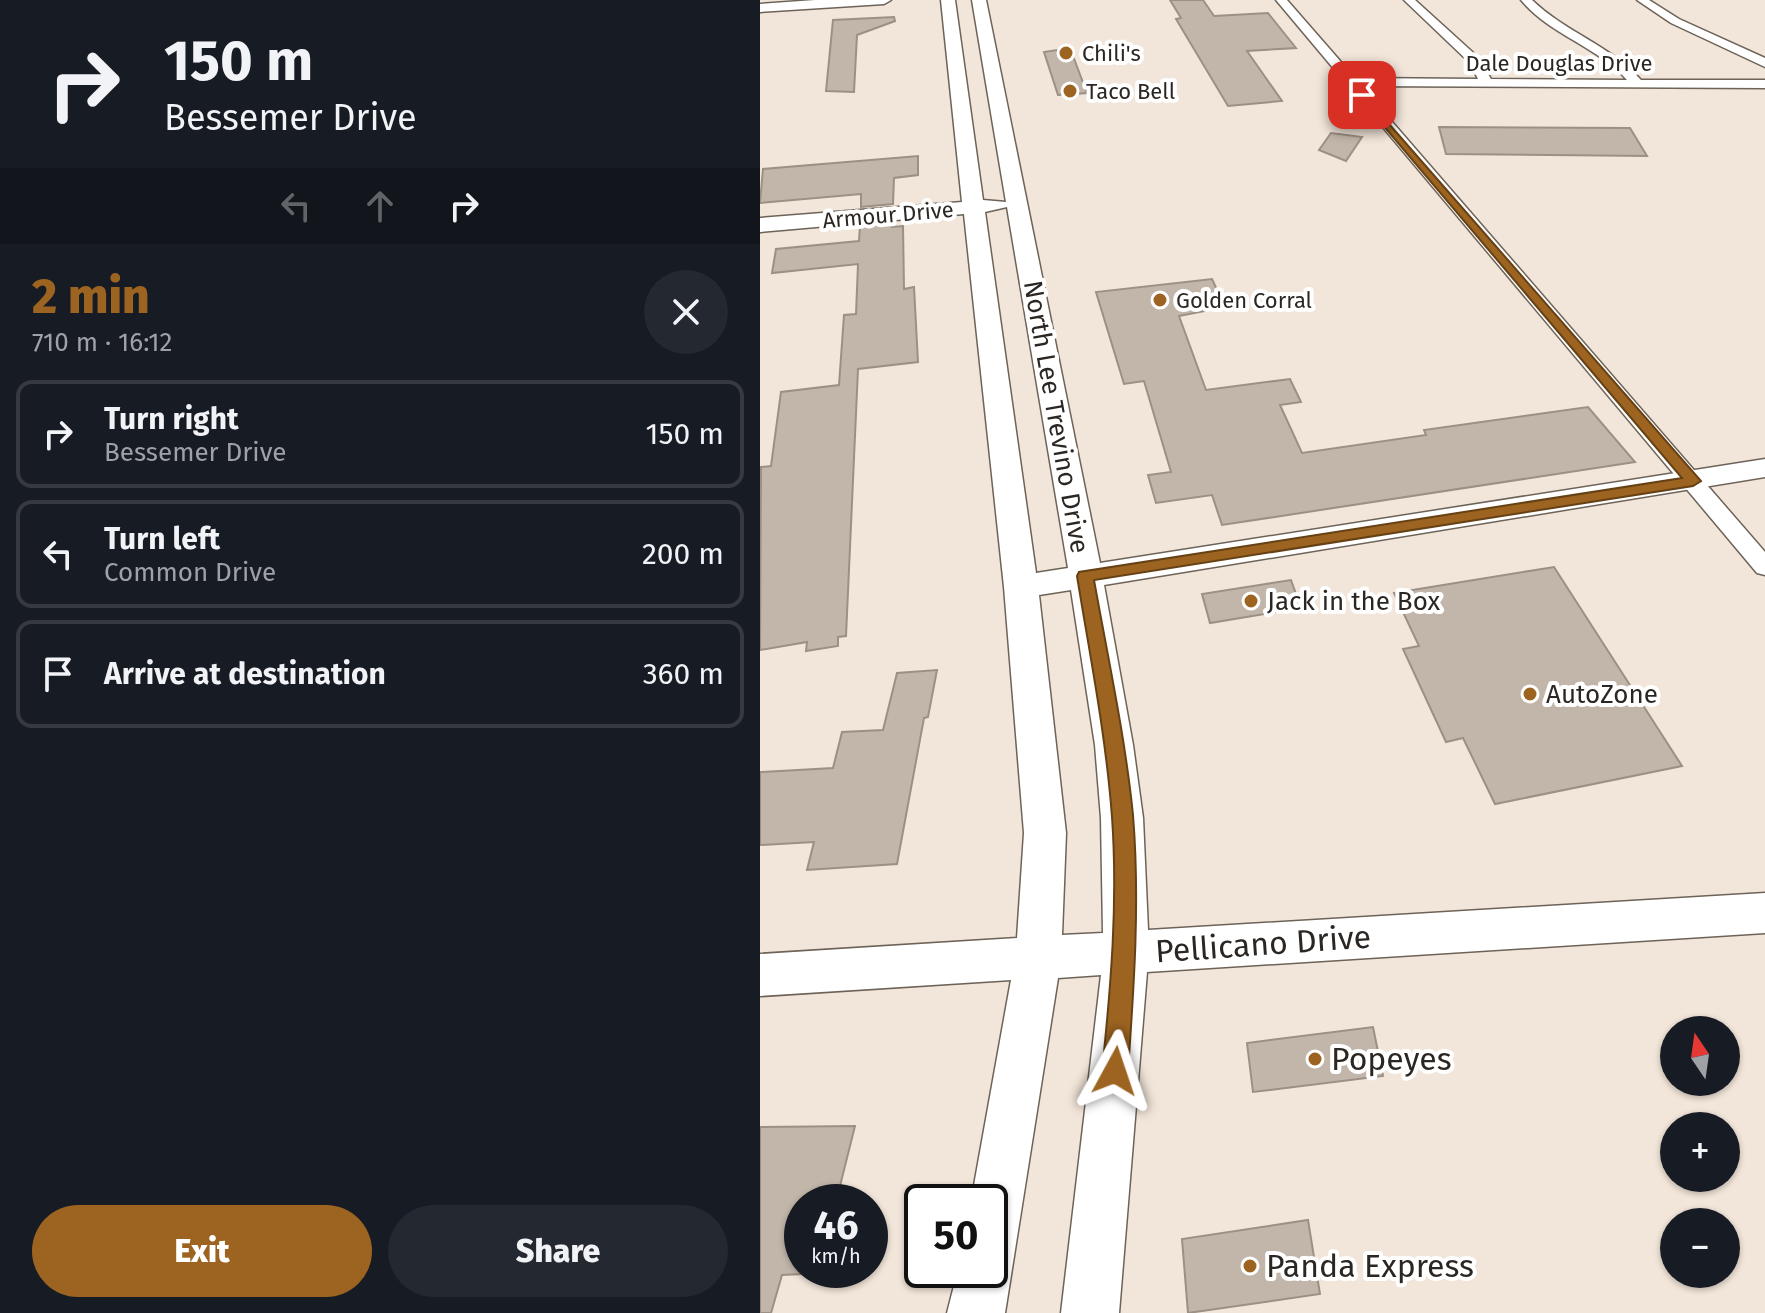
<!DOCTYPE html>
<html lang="en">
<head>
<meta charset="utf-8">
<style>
  body { margin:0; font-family:"Fira Sans",sans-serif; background:#242831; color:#f1f3f6; height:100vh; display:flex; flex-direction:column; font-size:30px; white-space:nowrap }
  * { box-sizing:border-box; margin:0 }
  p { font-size:26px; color:#9ea1a6 }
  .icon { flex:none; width:44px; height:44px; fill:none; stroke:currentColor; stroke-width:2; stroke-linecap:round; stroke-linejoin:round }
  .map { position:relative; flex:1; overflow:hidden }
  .sheet { display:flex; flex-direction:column; background:#171b24; width:760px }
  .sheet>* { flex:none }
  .banner { background:#171b24; color:#f1f3f6; overflow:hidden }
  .needle { width:52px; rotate:347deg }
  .fabs { position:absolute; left:900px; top:1016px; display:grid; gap:16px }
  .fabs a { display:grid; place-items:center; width:80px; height:80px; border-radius:50%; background:#171b24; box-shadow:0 2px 6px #0004; font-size:40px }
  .speed { position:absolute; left:24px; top:1184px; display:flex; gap:16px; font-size:40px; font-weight:700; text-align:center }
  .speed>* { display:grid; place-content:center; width:104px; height:104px; border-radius:50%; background:#171b24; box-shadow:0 2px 6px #0004; line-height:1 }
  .speed small { font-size:20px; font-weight:400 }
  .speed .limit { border:4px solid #111; border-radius:12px; background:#fff; color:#111 }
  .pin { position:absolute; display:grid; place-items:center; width:68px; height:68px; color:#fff; margin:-34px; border-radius:16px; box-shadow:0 4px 12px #0006 }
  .me { position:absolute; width:88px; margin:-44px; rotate:5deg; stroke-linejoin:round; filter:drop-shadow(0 0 6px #0008) }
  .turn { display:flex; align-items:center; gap:28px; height:168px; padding:0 32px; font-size:36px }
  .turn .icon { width:104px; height:104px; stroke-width:2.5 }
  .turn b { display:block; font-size:56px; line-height:68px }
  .lanes { display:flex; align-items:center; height:76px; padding:0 32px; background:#0003; justify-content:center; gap:40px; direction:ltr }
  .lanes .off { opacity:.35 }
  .round { display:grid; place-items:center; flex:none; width:84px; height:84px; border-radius:42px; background:#242831 }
  .overview { display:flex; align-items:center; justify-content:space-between; height:136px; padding:0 32px }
  h1 { font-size:48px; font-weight:800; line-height:60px; color:#9c6420 }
  .primary-button { display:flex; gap:16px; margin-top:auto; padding:16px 32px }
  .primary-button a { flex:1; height:92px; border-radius:48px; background:#9c6420; color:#fff; font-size:32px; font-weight:800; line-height:92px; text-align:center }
  .primary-button a+a { background:#242831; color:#f1f3f6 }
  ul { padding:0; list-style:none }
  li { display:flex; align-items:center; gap:24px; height:108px; margin:0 16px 12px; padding:0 16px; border:4px solid #363941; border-radius:16px }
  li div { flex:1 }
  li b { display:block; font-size:30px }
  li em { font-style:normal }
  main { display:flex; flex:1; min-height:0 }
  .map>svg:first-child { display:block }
  .building { fill:#c2b6aa; stroke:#9c9085; stroke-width:2 }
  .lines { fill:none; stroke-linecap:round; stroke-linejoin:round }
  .street-casing { stroke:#6d6358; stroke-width:3 }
  .secondary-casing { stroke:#6d6358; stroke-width:3 }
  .street { fill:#fff; fill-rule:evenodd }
  .secondary { fill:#fff; fill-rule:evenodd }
  .route { fill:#9c6420; stroke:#654115; stroke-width:2 }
  .poi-dot { fill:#9c6420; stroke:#fff; stroke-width:3 }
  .labels { text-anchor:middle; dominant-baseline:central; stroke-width:8; stroke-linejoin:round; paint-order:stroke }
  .far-poi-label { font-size:22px; fill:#2b2622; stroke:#fff; text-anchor:start }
  .far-street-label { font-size:22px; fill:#2b2622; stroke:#fff }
  .street-label { font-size:26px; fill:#2b2622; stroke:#fff }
  .poi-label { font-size:26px; fill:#2b2622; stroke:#fff; text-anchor:start }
  .near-street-label { font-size:32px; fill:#2b2622; stroke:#fff }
  .near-poi-label { font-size:32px; fill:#2b2622; stroke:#fff; text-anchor:start }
</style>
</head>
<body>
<main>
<section class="sheet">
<div class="banner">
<div class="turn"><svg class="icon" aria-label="right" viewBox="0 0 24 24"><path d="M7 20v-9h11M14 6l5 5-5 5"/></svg><div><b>150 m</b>Bessemer Drive</div></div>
<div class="lanes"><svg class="icon off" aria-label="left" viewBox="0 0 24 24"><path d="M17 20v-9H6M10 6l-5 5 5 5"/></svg><svg class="icon off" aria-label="ahead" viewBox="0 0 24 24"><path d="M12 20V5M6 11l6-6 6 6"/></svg><svg class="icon" aria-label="right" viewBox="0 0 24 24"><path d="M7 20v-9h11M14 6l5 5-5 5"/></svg></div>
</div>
<div class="overview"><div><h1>2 min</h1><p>710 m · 16:12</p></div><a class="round"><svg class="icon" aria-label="close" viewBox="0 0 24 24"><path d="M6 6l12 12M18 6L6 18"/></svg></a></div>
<ul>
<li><svg class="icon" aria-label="right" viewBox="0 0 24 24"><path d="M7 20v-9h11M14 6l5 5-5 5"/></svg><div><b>Turn right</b><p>Bessemer Drive</p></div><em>150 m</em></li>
<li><svg class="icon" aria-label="left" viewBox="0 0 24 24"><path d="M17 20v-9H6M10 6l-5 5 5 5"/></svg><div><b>Turn left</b><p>Common Drive</p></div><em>200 m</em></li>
<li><svg class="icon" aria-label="arrive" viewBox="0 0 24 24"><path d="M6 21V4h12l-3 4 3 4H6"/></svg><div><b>Arrive at destination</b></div><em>360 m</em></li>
</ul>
<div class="primary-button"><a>Exit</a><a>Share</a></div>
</section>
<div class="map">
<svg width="1005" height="1313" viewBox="0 0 1005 1313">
  <rect width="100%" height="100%" fill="#f2e5d9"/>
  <g class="building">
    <polygon points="410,0 443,0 454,16 508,13 536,48 487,51 522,101 468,106 416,19 421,18"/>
    <polygon points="134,17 135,21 97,35 94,92 66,91 73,20"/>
    <polygon points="310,48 327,93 298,95 284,52"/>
    <polygon points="679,127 870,128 887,156 686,154"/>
    <polygon points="571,133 602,137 586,161 559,150"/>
    <polygon points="158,156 158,175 134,178 133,204 101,207 101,194 0,203 3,169"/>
    <polygon points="133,223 132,227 143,226 144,289 154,287 158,362 98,369 86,636 78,637 78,646 46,651 47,642 0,650 1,467 11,466 21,392 79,385 84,315 96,314 98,264 12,273 16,249 99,241 100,226"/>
    <polygon points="452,279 465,307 419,316 446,390 530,379 541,402 520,405 542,453 666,435 664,430 828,407 875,462 462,525 452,495 396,503 388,475 411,472 384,381 364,384 336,292"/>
    <polygon points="794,567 922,766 735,804 703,738 686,742 643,649 659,646 634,593"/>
    <polygon points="531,580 541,608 450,623 442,594"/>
    <polygon points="177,670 168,717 164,718 137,864 47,870 54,842 0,845 0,772 73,768 82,732 123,730 137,673"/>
    <polygon points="613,1027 623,1076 493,1092 487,1043"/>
    <polygon points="95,1126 76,1202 42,1202 42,1274 22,1275 11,1313 0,1313 0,1127"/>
    <polygon points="548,1220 560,1294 428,1313 422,1239"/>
  </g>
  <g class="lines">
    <g class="street-casing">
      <g id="street">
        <path d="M516 0H527L595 78 718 79 710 63 644 0H655L719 58 731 79 867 80C837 46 790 35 761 0H772C805 32 850 45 881 80H1005V88L601 86 1005 552V575L997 573Z"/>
        <polygon points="877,0 889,0 919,19 1005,58 1005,67 911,23"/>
      </g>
    </g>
    <g class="secondary-casing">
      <g id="secondary">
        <polygon points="55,0 131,0 124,4 0,12 0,4"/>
        <path d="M181 0H195L223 200 246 202 212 0H226L340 563 1005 459V477L344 585 373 745 383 818 388 930 1005 893V933L387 972 359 1313H301L341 975 298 978 245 1313H187L198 1270H230V1202H211L251 980 0 996V954L257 938 264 833 244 587 204 214 0 232V218L202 202ZM247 207 308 568 276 573 225 212ZM311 590 335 745 341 818 343 933 302 935 306 833 279 595Z"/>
      </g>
    </g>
    <use href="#street" class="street"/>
    <use href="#secondary" class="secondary"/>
  </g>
  <path class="route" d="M602 93 941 481 933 486 334 580C348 658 365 736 373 815 380 901 374 986 368 1071L364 1080 355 1084 346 1080 342 1071C351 986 358 902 352 817 346 736 330 656 317 576L319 572 922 478 599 97Z"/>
  <g class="poi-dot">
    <circle cx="306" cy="53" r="8"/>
    <circle cx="310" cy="91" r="8"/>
    <circle cx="400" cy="300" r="8"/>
    <circle cx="491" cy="601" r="8"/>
    <circle cx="770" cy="694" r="8"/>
    <circle cx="555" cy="1059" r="8"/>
    <circle cx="490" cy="1266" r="8"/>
  </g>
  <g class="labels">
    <g class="far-poi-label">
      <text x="322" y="53">Chili's</text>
      <text x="326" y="91">Taco Bell</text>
      <text x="416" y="300">Golden Corral</text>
    </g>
    <g class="far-street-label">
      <text x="799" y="63">Dale Douglas Drive</text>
      <text transform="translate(128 215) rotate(-5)">Armour Drive</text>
    </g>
    <g class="street-label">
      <text transform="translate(296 417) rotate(80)">North Lee Trevino Drive</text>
    </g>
    <g class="poi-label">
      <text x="507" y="601">Jack in the Box</text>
      <text x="786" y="694">AutoZone</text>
    </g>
    <g class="near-street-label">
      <text transform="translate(503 944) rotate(-4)">Pellicano Drive</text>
    </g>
    <g class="near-poi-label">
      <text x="571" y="1059">Popeyes</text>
      <text x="506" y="1266">Panda Express</text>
    </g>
  </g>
</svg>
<div class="fabs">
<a><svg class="needle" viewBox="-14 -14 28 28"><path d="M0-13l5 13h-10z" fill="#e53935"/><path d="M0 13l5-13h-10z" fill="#9ea1a6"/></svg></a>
<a>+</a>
<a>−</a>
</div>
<div class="speed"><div>46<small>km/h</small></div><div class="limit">50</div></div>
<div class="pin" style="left:602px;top:95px;background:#d93025"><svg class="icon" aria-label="arrive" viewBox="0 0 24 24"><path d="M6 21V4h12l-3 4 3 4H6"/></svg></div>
<svg class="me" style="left:355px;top:1071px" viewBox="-20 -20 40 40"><path d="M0-17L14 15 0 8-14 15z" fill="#9c6420" stroke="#fff" stroke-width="4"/></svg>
</div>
</main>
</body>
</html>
